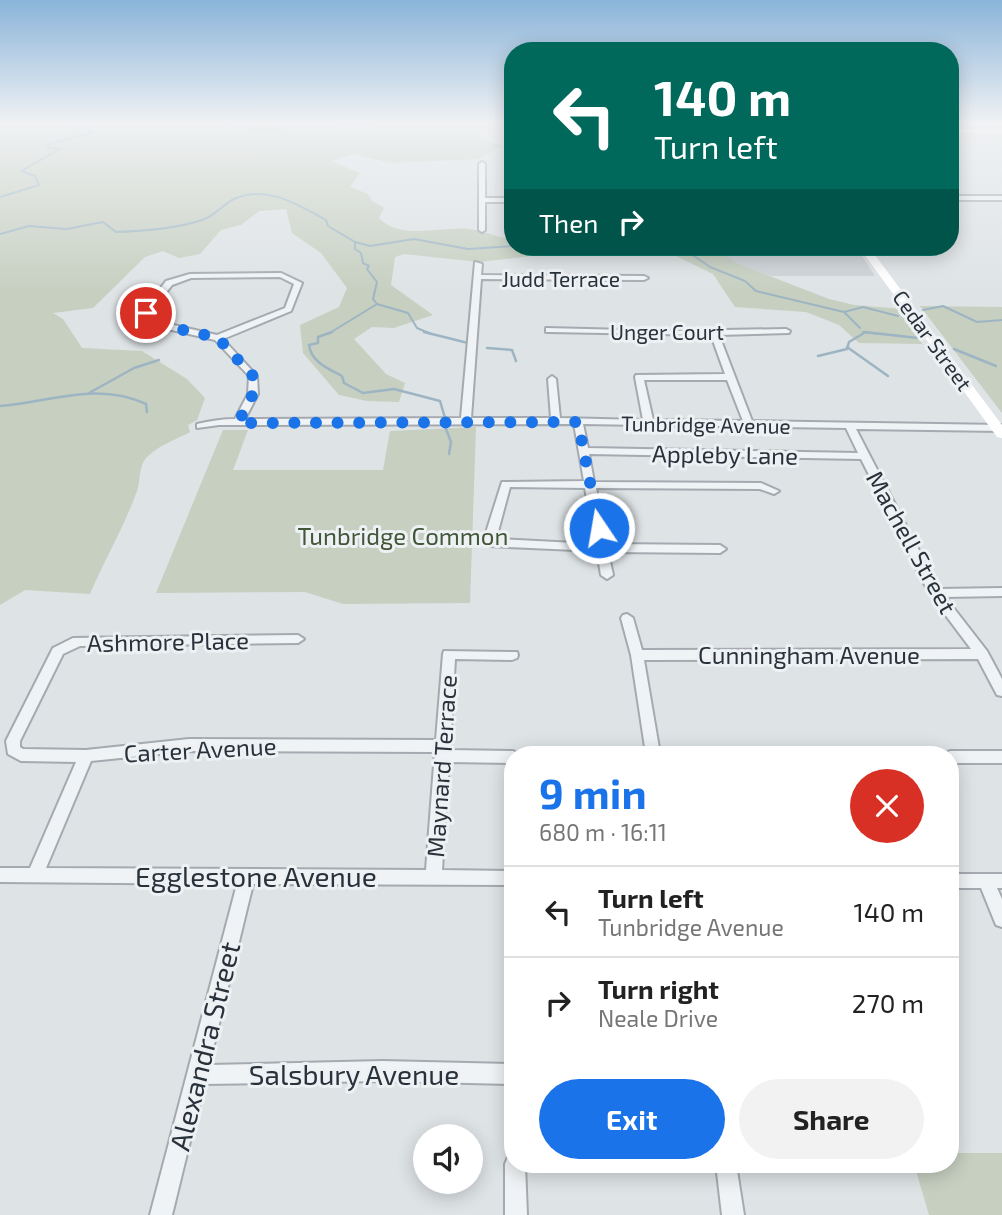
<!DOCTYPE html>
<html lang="en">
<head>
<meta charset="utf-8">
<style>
  body { margin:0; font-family:"Exo 2",sans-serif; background:#f2f2f2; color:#222; height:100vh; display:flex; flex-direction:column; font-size:26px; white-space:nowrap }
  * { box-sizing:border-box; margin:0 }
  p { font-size:23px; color:#767676 }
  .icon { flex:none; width:38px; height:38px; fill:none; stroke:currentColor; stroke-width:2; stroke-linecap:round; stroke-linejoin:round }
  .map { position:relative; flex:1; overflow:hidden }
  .drawer { position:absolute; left:504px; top:746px; width:455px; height:427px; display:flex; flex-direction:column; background:#fff; border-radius:28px; box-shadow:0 4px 18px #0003 }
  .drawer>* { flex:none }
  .top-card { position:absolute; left:504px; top:42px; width:455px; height:214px; border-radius:28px; box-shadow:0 4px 18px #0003; background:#00695c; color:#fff; overflow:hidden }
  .tools { position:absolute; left:413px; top:1124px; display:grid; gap:14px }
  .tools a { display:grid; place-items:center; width:70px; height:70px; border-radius:50%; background:#fff; box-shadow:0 4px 18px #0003; font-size:35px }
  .pin { position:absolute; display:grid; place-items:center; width:60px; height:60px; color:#fff; margin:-30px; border:4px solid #fff; border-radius:50%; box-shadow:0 2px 7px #0007 }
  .me { position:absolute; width:77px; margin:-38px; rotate:348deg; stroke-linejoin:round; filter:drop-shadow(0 0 5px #0008) }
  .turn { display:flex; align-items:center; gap:24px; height:147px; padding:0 35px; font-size:32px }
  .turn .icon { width:91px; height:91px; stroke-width:2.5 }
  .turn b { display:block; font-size:49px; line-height:60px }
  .then { display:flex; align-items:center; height:66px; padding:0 35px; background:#0003; gap:14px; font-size:26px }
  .round { display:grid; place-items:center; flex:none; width:74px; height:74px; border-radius:37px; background:#f2f2f2 }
  .head { display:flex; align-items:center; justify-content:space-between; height:119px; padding:0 35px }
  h1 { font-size:42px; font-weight:700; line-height:52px; color:#1a73e8 }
  .action { display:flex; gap:14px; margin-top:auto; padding:14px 35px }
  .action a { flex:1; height:80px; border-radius:42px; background:#1a73e8; color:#fff; font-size:28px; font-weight:700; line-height:80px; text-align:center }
  .action a+a { background:#f2f2f2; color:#222 }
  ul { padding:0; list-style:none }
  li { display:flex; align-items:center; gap:21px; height:91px; padding:0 35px; border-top:2px solid #e0e0e0 }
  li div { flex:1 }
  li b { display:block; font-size:26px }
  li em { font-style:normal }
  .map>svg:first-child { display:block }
  .built { fill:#cdd2d7 }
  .green { fill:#c6cfc0 }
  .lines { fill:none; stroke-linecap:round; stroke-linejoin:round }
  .stream-far1 { stroke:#9db5c3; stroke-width:2 }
  .stream { stroke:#9db5c3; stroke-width:2.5 }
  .street-casing { stroke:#a4aaaf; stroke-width:4 }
  .street { fill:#f0f3f5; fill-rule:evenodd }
  .secondary { fill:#fff; fill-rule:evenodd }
  .route { stroke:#1a73e8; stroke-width:12; stroke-dasharray:0 21.6 }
  .labels { text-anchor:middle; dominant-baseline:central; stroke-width:6; stroke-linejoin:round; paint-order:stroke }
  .far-street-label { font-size:21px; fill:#29323b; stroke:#edf1f4 }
  .street-label { font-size:24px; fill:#29323b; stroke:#edf1f4 }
  .park-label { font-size:24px; fill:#425638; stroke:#edf1f4 }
  .near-street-label { font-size:28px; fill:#29323b; stroke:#edf1f4 }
</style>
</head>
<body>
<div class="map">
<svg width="1002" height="1215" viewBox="0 0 1002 1215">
  <rect width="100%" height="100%" fill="#dee3e6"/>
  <polygon class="built" points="856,247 875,276 770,276 735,263 717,249"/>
  <g class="green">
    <path d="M0 122H513V125L505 123 479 130 480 138 502 146 479 159 390 163 353 154 331 161 360 173 350 187 368 194 372 201 384 208 379 218C401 241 441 226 469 229 484 230 497 239 513 238V247H713L736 263 829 299 854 305 902 309 922 344 859 343 839 325 806 312 735 307 713 274 668 252 548 254 479 262 404 254 395 257 391 285 433 315 394 328 372 327 354 339 386 374 405 383 399 402 367 401 339 395 303 353 300 325 339 307 347 288 321 253 292 233 286 209 259 211 241 225 221 230 200 254 179 258 163 251 145 257 93 308 53 313 63 319 82 348 142 351 187 379 205 398 197 420 188 425 190 432C177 439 158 446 148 456 138 465 141 480 137 491 124 527 105 559 90 594L25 590 0 605Z"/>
    <polygon points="920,306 1002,307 1002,413"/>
    <polygon points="476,427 470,603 343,604 305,592 156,593 223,430 248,430 233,470 383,470 390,431"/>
    <polygon points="950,1153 1002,1153 1002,1215 929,1215 914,1164 950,1164"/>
  </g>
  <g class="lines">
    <g class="stream-far1">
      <polyline points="219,122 258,129 398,122"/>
      <polyline points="89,130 105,122"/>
      <polyline points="0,197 39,185 35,176 21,171 60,149 47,148 49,144 94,132 65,122"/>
      <path d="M0 234 29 226 67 229 103 222 116 232C144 231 176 229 202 220 215 216 222 205 234 199 265 184 299 205 326 220L328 226 355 242 370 246 414 239 468 249 513 246"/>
      <polyline points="681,247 710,267 745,281 756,291 844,312 860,328"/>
      <polyline points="377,304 408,313 417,328 431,334"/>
      <polyline points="923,310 943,306 977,322 1002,320"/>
      <polyline points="844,312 863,307 898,316"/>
      <polyline points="863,332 880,334"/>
      <polyline points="328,334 377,304 373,299 377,282 367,269 369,266 363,263 361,253 355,249 355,242"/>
    </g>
    <g class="stream">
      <path d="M332 332 318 337V343L309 345C311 362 329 369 342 376L344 383 363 393 394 389 440 401 445 418"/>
      <polyline points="424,332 468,343"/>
      <polyline points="864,332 918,338"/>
      <polyline points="847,347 888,376"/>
      <polyline points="487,348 512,350 516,361"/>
      <polyline points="954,349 996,366"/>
      <polyline points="818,356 847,349 849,342 864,333"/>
      <polyline points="89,393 134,368 159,360"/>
      <path d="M0 406C50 402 98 381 146 404L147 412"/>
      <polyline points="446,429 451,442 449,454"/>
    </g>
    <g class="street-casing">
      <g id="street">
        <polygon points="954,122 960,122 973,131 968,132"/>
        <polygon points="482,162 485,164 485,198 513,198 513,202 485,202 485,230 482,232 479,230 479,164"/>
        <rect x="950" y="196" width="52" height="4"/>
        <path d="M475 262 482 264 481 275 644 276 648 278 644 280 481 279 471 418H551L548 379 552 376 556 379 560 418 643 420 635 377 636 375 725 374 711 335 549 332H546V328L668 331 786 329 790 331 789 333 719 335 752 421 1002 425V431L856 429 939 589 1002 588V596L945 597 987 651 1002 679V696L997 695 978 659 644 660 660 754H646L631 655 621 618 623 615 627 614 633 618 642 650 971 649 929 593 861 459 589 454 594 482 761 483 779 491 774 494 760 489 596 488 607 544 720 545 726 549 720 553 608 552 613 575 607 579 601 575 597 551 489 546 483 542 502 482 584 481 574 424 219 425 197 428V424C210 421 222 419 235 419L248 394 249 376 215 340 150 325 142 313 166 281 190 274 281 273 302 283 291 311 223 339 257 376 258 394 245 419 461 418ZM280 277 294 284 285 308 217 335 156 321 150 313 172 285 191 278ZM644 380H727L743 421 653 420ZM583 424 644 425 649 428 654 425 846 428 858 453 588 448ZM510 487 585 488 595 544 496 539Z"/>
        <path d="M298 635 304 639 298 643 80 646 63 654 20 741V747L23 749 86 750 189 739 436 740 443 654 444 651 517 652 518 655 517 658 512 660 455 659 450 750 513 751 519 754H513V763L449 762 442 870 513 871V885L253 884 209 1065 383 1061 513 1064V1084L383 1081 204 1084 172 1215H150L237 884 0 882V868H30L76 762 21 761 8 754 6 741 53 648 73 638ZM189 751 435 752 426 870 46 868 91 761Z"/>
        <polygon points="950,751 1002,751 1002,763 950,763 950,754 944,754"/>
        <polygon points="950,874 1002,874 1002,888 997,888 1002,899 1002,927 996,925 981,888 950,888"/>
        <polygon points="513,1155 513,1164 525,1164 527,1215 505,1215 505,1164 508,1157"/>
        <polygon points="716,1164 736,1164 744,1215 722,1215"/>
      </g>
    </g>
    <use href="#street" class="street"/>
    <g class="secondary">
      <rect x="950" y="129" width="52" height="4"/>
      <polygon points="859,247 869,247 1002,425 1002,438 997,437"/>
    </g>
  </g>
  <linearGradient id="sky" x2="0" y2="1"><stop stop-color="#8ab4d9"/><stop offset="0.42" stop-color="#f0f2f4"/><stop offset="1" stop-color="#f0f2f4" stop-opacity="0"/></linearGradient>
  <rect width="1002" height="292" fill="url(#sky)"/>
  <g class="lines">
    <polyline class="route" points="146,313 153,323 218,338 253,376 253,394 238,423 578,422 599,528"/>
  </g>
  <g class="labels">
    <g class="far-street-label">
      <text x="561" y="278">Judd Terrace</text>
      <text x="667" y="331">Unger Court</text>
      <text transform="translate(933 340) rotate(54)">Cedar Street</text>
      <text transform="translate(706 424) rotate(1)">Tunbridge Avenue</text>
    </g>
    <g class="street-label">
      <text transform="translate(725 454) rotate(1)">Appleby Lane</text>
      <text transform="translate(912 542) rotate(61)">Machell Street</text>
      <text transform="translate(168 641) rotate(-1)">Ashmore Place</text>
      <text x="809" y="654">Cunningham Avenue</text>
      <text transform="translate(200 749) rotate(-3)">Carter Avenue</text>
      <text transform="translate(441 766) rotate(-86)">Maynard Terrace</text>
    </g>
    <g class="park-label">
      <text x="403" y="535">Tunbridge Common</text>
    </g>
    <g class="near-street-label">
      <text x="256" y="876">Egglestone Avenue</text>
      <text transform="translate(204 1046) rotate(-76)">Alexandra Street</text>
      <text x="354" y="1074">Salsbury Avenue</text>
    </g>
  </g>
</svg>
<div class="tools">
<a><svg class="icon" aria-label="sound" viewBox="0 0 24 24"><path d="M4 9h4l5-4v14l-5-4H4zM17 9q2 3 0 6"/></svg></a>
</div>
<div class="pin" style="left:146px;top:313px;background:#d93025"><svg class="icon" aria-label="arrive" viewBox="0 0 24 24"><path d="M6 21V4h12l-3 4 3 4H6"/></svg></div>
<svg class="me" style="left:599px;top:528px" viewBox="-20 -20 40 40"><circle r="17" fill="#1a73e8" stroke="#fff" stroke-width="3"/><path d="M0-11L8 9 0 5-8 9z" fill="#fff"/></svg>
<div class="top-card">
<div class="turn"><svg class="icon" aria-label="left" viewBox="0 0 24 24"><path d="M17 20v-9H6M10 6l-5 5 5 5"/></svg><div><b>140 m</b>Turn left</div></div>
<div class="then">Then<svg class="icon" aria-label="right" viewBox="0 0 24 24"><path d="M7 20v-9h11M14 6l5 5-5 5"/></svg></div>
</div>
<section class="drawer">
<div class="head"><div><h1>9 min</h1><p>680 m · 16:11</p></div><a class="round" style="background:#d93025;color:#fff"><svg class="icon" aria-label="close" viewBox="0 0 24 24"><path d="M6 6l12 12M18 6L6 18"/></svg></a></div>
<ul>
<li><svg class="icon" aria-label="left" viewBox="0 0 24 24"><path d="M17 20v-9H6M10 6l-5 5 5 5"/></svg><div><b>Turn left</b><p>Tunbridge Avenue</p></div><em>140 m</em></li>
<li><svg class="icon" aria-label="right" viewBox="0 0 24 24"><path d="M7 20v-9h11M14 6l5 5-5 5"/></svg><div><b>Turn right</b><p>Neale Drive</p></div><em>270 m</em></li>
</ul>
<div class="action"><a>Exit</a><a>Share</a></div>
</section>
</div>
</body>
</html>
